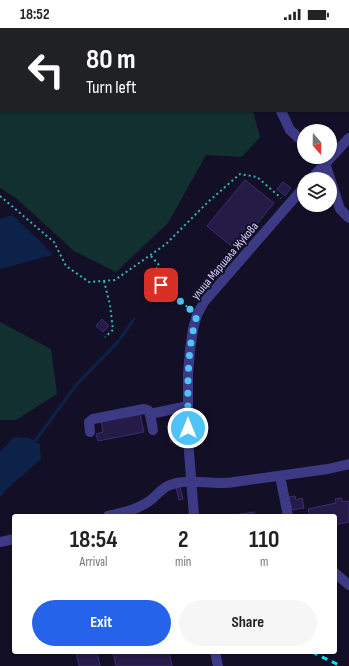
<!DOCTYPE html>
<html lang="en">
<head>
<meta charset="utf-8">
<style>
  body { margin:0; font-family:"Sofia Sans Condensed",sans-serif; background:#f6f6f6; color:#222; height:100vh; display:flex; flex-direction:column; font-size:15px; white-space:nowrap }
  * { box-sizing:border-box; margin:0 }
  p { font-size:13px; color:#767676 }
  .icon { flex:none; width:22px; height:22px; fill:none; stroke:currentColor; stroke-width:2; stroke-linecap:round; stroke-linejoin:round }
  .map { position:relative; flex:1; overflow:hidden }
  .details { position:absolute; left:12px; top:486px; width:325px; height:140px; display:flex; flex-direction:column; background:#fff; border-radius:4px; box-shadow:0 1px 3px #0004 }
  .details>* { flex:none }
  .guide { position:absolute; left:0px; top:0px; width:349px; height:84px; box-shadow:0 1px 3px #0004; background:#202124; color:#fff; overflow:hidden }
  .needle { width:26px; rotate:160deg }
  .controls { position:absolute; left:297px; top:96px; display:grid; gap:8px }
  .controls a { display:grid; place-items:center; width:40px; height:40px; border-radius:50%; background:#fff; box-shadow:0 1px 3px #0004; font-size:20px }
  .pin { position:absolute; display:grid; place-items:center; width:34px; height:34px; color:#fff; margin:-17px; border-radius:8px; box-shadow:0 2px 6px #0006 }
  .me { position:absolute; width:44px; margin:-22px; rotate:0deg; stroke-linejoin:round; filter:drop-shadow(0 0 3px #0008) }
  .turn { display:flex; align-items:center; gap:14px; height:84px; padding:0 20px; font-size:18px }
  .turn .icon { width:52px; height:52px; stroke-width:2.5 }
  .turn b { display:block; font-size:28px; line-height:34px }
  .eta { display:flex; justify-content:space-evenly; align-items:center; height:68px; text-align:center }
  .eta b { font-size:24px; font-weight:700; line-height:28px }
  .action { display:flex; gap:8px; margin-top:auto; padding:8px 20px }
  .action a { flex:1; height:46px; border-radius:24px; background:#2563eb; color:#fff; font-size:16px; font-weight:700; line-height:46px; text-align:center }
  .action a+a { background:#f6f6f6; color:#222 }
  .status { display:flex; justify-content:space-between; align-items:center; height:28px; padding:0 20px; background:#fff; direction:ltr }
  .status svg { height:11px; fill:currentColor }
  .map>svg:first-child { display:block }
  .green { fill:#12302f }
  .water { fill:#0c2248 }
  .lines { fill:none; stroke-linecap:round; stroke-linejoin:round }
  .stream { stroke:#0c2248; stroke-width:3 }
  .building { fill:#241b47; stroke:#3b2d73 }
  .path { stroke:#2fb8b0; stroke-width:2; stroke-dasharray:2 3; stroke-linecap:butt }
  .minor { stroke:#3d3a85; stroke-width:10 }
  .rail { stroke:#00e5ff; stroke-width:3; stroke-dasharray:6 5; stroke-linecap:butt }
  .route { stroke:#4fc3f7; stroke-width:7; stroke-dasharray:0 12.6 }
  .labels { text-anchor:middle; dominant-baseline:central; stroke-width:4; stroke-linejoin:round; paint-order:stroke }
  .street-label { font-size:12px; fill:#d9d4ff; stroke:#130f26 }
</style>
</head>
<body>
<div class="status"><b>18:52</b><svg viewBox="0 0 49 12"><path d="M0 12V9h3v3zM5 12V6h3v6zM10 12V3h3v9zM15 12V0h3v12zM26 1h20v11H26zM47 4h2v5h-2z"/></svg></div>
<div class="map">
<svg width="349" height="638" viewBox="0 0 349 638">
  <rect width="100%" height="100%" fill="#130f26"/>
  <g class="green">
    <polygon points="0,0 16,0 19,1 1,1 1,83 253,83 260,109 242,129 206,127 168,195 116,244 74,223 17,171 0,160"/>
    <polygon points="0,294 51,321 57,366 16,392 0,392"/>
  </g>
  <g class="water">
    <polygon points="12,187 38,211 53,227 0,241 0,191"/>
    <polygon points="14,409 29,410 40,416 41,431 8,460 0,469 0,424"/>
  </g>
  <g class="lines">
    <polyline class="stream" points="35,413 77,356 118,314 134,291"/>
  </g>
  <g class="building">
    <polygon points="245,152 274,175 236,222 207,198"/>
    <polygon points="283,154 291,160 285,168 277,161"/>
    <polygon points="102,291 109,298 103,304 96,298"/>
    <polygon points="140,386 144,404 98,413 96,406 103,404 101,393"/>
    <polygon points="175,396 177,406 172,407 174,413 171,414 167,398"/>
    <polygon points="180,459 183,471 179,472 176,460"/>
    <polygon points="295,468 296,472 302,470 304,480 292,482 289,469"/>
    <polygon points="342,470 342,474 349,473 349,494 335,497 335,488 310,488 308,481 336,475 335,471"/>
    <polygon points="254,484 254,488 229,488"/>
    <polygon points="12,553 14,553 14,567"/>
    <polygon points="76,624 97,624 100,638 79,638"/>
    <polygon points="113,624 169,624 172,638 116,638"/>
  </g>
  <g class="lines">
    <g class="path">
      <polyline points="0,168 54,214 66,238 89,254 115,252 166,216 209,173 240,146 257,149 281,170"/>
      <polyline points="151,228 159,237 155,243 164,251 161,257 190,281"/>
      <polyline points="104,253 110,277 113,302 105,309"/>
    </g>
    <g class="minor">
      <polyline points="92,0 93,1"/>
      <polyline points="340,1 341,0"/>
      <polyline points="281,83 290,102 304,115"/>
      <polyline points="319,129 325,135 340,181 349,190"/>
      <polyline points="311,151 349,110"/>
      <polyline points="150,386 153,402"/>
      <polyline points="90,404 89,394 93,391 144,381 148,382 150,386 188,378"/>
      <polyline points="280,448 288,488"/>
      <path d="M108 488C122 485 136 482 148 474 156 469 161 460 170 457 185 451 203 455 219 455 224 455 229 455 234 454L328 441 349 436"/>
      <polyline points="194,488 188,411 188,346 190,322 193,301 197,287 204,274 304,159"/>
      <polyline points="0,514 14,511"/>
      <polyline points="335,545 349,557"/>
      <polyline points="215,624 218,638"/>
    </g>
    <polyline class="rail" points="312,624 341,638"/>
  </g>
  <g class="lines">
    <path class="route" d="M161 257 197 287C186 324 188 362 188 400"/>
  </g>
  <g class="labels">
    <g class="street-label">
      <text transform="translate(225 233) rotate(-50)">улица Маршала Жукова</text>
    </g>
  </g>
</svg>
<div class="controls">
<a><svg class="needle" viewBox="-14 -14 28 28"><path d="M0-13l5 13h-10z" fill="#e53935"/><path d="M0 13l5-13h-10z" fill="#767676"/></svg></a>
<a><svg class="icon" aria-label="layers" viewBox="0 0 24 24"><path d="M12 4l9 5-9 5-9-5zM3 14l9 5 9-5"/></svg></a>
</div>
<div class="pin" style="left:161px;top:257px;background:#d93025"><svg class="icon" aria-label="arrive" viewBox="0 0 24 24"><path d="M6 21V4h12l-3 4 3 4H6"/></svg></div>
<svg class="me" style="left:188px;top:400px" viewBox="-20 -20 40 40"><circle r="17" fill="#4fc3f7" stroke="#fff" stroke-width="3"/><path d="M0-11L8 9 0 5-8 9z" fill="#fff"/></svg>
<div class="guide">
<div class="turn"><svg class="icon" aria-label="left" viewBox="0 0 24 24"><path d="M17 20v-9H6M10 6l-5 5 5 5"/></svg><div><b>80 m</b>Turn left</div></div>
</div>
<section class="details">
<div class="eta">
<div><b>18:54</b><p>Arrival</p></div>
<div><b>2</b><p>min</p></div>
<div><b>110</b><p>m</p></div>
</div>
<div class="action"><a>Exit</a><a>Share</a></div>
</section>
</div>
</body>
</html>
